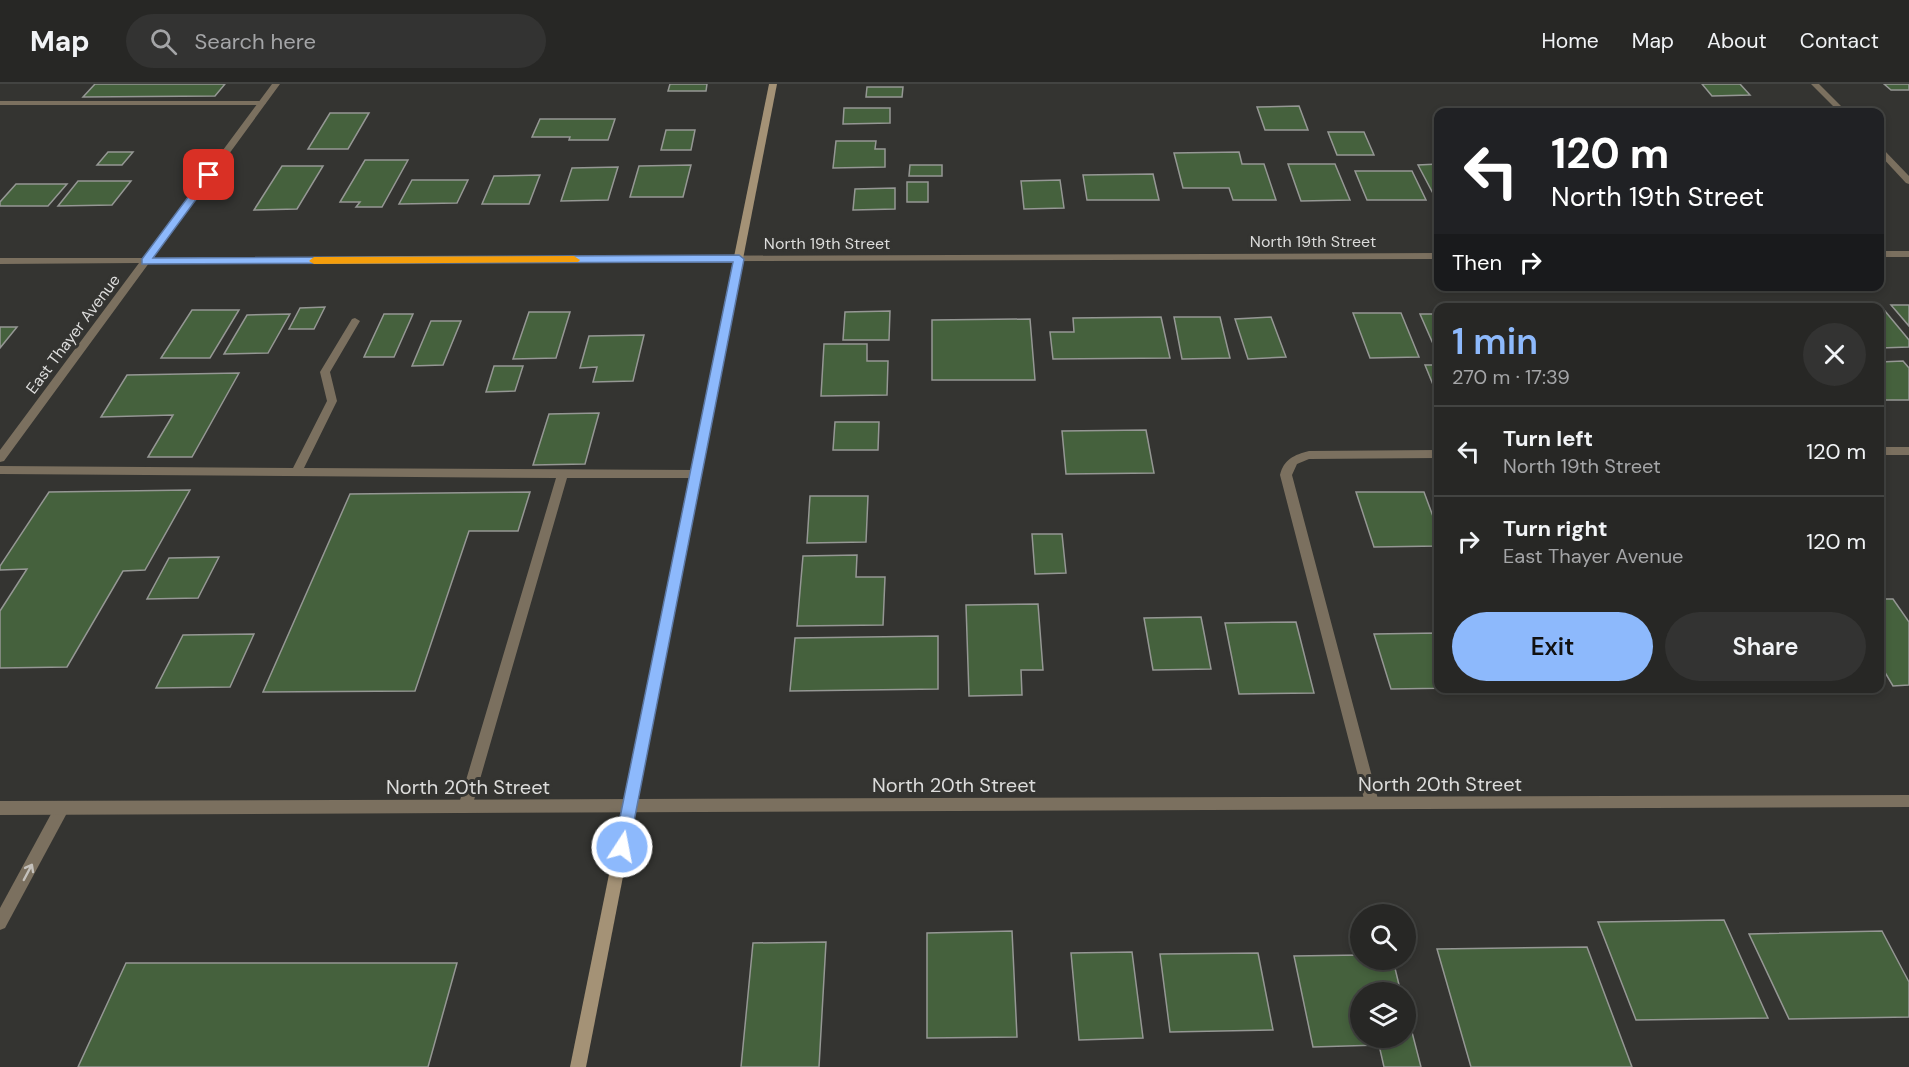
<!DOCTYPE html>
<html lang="en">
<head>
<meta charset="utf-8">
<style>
  body { margin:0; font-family:"DM Sans",sans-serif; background:#333332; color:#f1f3f6; height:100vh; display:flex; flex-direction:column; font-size:22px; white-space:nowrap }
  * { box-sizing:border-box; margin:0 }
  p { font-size:20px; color:#a4a5a7 }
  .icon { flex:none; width:33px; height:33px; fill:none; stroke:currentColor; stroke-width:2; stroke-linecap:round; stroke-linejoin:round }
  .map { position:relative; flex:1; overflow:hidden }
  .side { position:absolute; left:1434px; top:219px; width:450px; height:390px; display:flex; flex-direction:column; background:#272725; border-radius:12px; box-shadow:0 3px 9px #0003,0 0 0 2px #434442 }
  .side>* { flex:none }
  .hud { position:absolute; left:1434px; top:24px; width:450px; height:183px; border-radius:12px; box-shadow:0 3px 9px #0003,0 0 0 2px #434442; background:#202124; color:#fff; overflow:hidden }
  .controls { position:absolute; left:1350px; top:820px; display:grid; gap:12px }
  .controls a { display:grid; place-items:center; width:66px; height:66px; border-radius:50%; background:#272725; box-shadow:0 3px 9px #0003,0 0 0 2px #434442; font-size:30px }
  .pin { position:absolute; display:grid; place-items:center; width:51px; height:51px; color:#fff; margin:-26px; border-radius:12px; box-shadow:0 3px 9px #0006 }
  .me { position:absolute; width:66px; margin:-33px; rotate:11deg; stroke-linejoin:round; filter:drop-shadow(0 0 4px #0008) }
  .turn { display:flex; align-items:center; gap:21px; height:126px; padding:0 18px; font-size:27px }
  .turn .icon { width:78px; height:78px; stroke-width:2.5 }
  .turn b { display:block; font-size:42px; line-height:51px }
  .then { display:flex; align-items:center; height:57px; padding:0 18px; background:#0003; gap:12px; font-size:22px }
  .round { display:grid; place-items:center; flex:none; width:63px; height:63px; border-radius:32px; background:#333332 }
  .headline { display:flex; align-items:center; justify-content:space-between; height:102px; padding:0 18px }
  h1 { font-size:36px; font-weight:600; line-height:45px; color:#8db9fc }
  .primary-button { display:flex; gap:12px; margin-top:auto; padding:12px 18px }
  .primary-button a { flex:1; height:69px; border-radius:36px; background:#8db9fc; color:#111; font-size:24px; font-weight:600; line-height:69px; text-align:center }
  .primary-button a+a { background:#333332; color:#f1f3f6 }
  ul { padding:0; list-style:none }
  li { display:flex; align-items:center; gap:18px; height:90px; padding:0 18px; border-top:2px solid #434442 }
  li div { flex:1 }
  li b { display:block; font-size:22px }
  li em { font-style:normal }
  header { display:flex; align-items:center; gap:36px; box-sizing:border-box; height:84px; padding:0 30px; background:#272725; border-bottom:2px solid #434442 }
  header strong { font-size:28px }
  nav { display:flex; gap:33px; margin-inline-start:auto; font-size:21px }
  .search { width:420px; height:54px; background:#333332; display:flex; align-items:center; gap:15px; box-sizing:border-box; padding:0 21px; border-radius:33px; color:#a4a5a7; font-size:22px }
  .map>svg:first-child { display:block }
  .building { fill:#45613d; stroke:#959794; stroke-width:1.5 }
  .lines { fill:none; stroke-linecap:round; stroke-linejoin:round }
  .lane { fill:#7b705f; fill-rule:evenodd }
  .street { fill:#7b705f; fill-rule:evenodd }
  .secondary { fill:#a49276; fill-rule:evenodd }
  .oneway { stroke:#c4c1bc }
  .route { fill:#8db9fc; stroke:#5c78a4; stroke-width:1.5 }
  .slow { fill:#f59e0b }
  .labels { text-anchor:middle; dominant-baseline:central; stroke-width:6; stroke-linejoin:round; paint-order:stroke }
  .far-street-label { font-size:16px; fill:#dcdcdb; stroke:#343431 }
  .street-label { font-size:20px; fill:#dcdcdb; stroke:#343431 }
</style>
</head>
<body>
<header>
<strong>Map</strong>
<div class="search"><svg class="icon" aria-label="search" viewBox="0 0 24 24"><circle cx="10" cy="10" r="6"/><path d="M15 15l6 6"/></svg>Search here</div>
<nav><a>Home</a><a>Map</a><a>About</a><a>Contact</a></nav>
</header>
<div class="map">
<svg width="1909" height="983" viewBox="0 0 1909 983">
  <rect width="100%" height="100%" fill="#343431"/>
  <g class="building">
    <polygon points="95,0 225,0 215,12 83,13"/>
    <polygon points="670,0 707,0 706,7 668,7"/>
    <polygon points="1702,0 1740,0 1750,11 1712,12"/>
    <polygon points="1884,0 1909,0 1909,6 1891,6"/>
    <polygon points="867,3 903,3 902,13 866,13"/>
    <polygon points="1299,22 1308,46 1265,46 1257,23"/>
    <polygon points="844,24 890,24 890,39 843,40"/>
    <polygon points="330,29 369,29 348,65 308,65"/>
    <polygon points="540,35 615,35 608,56 569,56 570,53 532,53"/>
    <polygon points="666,46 695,46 691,66 661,66"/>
    <polygon points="1328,48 1364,48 1374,71 1337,71"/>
    <polygon points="836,57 876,57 875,65 885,65 885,83 833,84"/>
    <polygon points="108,68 133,68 122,81 97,81"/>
    <polygon points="1239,68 1242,80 1264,80 1276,116 1233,116 1229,104 1183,104 1174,69"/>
    <polygon points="365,76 408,76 382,123 356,123 360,118 340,118"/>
    <polygon points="1288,80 1335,80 1350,116 1301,117"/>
    <polygon points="1438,80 1438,115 1436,115 1418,81"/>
    <polygon points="691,81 683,113 630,113 639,82"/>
    <polygon points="910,81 942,81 942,92 909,92"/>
    <polygon points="282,82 323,82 297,125 254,126"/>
    <polygon points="618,83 608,116 561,117 572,84"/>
    <polygon points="1355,87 1412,87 1426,116 1367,116"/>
    <polygon points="1153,90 1159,116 1087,116 1083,91"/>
    <polygon points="540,91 529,120 482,120 494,92"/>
    <polygon points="412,96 468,96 457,119 399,120"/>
    <polygon points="1060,96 1064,124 1024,125 1021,97"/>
    <polygon points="78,97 131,97 112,121 58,122"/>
    <rect x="907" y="98" width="21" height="20"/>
    <polygon points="16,100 67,100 48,122 0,122 0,118"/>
    <polygon points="895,104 895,125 853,126 855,105"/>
    <polygon points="1880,221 1909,256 1909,263 1880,264 1880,224 1811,222"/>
    <polygon points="1891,221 1909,221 1909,242"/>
    <polygon points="325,223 314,245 289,245 300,224"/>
    <polygon points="192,226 239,226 210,274 161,274"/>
    <polygon points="890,227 889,256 843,256 845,228"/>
    <polygon points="529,228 570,228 556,274 513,275"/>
    <polygon points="1353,229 1401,229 1419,273 1370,274"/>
    <polygon points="290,230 268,269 224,270 247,231"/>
    <polygon points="384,230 413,230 394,273 364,273"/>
    <polygon points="1420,230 1438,230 1438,262 1434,262"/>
    <polygon points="1161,233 1170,274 1053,275 1050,248 1074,248 1073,234"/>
    <polygon points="1174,233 1220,233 1230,274 1182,275"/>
    <polygon points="1271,233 1286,273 1248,275 1235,235"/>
    <polygon points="1030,235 1035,296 932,296 932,236"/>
    <polygon points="431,237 461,237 443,281 412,282"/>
    <polygon points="0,243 17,243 0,264"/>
    <polygon points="644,251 633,297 593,298 597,283 580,284 589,252"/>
    <polygon points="824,260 867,260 867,277 888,277 887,311 821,312"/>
    <polygon points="1903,277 1909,284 1909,316 1881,316 1880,278"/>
    <polygon points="1425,281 1438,281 1438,313"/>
    <polygon points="494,282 523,282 515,307 486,308"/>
    <polygon points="239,289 192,373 148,373 173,331 101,333 127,291"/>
    <polygon points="599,329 585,380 533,381 549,330"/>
    <polygon points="835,338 879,338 878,366 833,366"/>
    <polygon points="1146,346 1154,389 1066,390 1062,347"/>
    <polygon points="190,406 145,486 123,487 67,583 0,584 0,527 27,485 0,486 0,482 49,408"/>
    <polygon points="530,408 518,447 469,447 415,607 263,608 350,410"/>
    <polygon points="1356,408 1424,408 1438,446 1438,462 1374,463"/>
    <polygon points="810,412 868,412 866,458 807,459"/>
    <polygon points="1032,450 1062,450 1066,489 1035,490"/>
    <polygon points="857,471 856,493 885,493 883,541 797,542 803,472"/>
    <polygon points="219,473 198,514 147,515 169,474"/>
    <polygon points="1880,515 1893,515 1909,538 1909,601 1893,602 1880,580"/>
    <polygon points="1038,520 1043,586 1021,586 1022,611 969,612 966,521"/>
    <polygon points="1201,533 1211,585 1153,586 1144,534"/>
    <polygon points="1296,538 1314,609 1239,610 1225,539"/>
    <polygon points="1438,549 1438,604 1455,604 1391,605 1374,550"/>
    <polygon points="254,550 230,603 156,604 183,551"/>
    <polygon points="938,552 938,605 790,607 795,554"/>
    <polygon points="1546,604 1626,604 1627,606 1547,607"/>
    <polygon points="1724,836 1768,934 1636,936 1598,838"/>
    <polygon points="1012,847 1017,953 927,954 927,849"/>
    <polygon points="1882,847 1909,898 1909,933 1789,935 1749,850"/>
    <polygon points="826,858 819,983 741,983 753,859"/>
    <polygon points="1587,863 1632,983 1471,983 1437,865"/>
    <polygon points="1132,868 1143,954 1079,956 1071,869"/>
    <polygon points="1258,869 1273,946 1170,948 1160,870"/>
    <polygon points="1360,871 1360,876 1393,876 1401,909 1360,909 1360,954 1406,954 1406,925 1421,983 1384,983 1379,961 1313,963 1294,872"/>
    <polygon points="126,879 457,879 428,983 78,983"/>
  </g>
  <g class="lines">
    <g class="lane">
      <polygon points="0,17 262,17 266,19 262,21 0,21"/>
      <polygon points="355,234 360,237 330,288 337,317 304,384 696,386 702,390 696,394 567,394 472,723 470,728 465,729 460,728 458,723 556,394 0,390 0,382 293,384 327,317 320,288 352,235"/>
      <rect x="1880" y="363" width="29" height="8"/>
      <path d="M1438 366V374L1309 375 1297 380 1292 391 1379 719 1377 724 1372 725 1367 724 1365 719 1280 391C1284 375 1294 371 1309 367Z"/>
      <polygon points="62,717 67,719 69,724 67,729 5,844 0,846 0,824 57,719"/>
    </g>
    <g class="street">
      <polygon points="272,0 280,0 153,174 1438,169 1438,175 149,179 4,377 0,378 0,366 139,179 0,180 0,174 143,174"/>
      <polygon points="1811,0 1819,0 1847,28 1839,28"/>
      <polygon points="1880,64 1883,65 1909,92 1909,100 1906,99 1880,71"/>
      <rect x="1880" y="167" width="29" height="6"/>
      <polygon points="1909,711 1909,723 0,731 0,717"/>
    </g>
    <polygon class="secondary" points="769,0 777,0 586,983 570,983"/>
  </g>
  <defs><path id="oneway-shaft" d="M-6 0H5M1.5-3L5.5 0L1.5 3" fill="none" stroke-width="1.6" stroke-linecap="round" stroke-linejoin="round" transform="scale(1.5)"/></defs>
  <use class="oneway" href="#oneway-shaft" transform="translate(28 788) rotate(-62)"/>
  <polygon class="route" points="206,89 214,91 153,174 739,171 744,175 628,768 622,771 616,768 614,763 733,178 142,180 142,175"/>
  <polygon class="slow" points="574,172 580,176 578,178 314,180 309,177 314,173"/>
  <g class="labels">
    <g class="far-street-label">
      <text x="1313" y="157">North 19th Street</text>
      <text x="827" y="159">North 19th Street</text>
      <text transform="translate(73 250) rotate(-53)">East Thayer Avenue</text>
    </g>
    <g class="street-label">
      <text x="1440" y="700">North 20th Street</text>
      <text x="954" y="701">North 20th Street</text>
      <text x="468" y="703">North 20th Street</text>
    </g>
  </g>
</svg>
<div class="controls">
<a><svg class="icon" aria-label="search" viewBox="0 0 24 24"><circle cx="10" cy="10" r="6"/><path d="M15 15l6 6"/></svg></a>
<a><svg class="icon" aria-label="layers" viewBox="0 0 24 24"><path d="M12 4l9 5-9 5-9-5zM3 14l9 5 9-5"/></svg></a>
</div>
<div class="pin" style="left:209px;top:91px;background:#d93025"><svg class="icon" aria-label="arrive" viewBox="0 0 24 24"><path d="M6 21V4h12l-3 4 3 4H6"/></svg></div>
<svg class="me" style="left:622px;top:763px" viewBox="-20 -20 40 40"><circle r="17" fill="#8db9fc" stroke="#fff" stroke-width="3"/><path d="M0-11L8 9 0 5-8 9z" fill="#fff"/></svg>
<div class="hud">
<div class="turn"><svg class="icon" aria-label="left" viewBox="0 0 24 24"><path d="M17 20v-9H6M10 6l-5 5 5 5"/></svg><div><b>120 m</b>North 19th Street</div></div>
<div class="then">Then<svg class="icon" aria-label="right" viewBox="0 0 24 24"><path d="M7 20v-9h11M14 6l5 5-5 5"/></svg></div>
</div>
<section class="side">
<div class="headline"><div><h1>1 min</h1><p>270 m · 17:39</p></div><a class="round"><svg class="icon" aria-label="close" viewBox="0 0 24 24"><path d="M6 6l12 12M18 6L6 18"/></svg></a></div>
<ul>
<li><svg class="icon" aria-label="left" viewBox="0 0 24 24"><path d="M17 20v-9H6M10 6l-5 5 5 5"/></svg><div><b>Turn left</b><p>North 19th Street</p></div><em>120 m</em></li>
<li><svg class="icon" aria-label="right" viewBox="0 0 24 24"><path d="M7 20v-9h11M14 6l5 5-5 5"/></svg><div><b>Turn right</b><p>East Thayer Avenue</p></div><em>120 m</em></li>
</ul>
<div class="primary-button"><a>Exit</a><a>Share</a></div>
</section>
</div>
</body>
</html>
